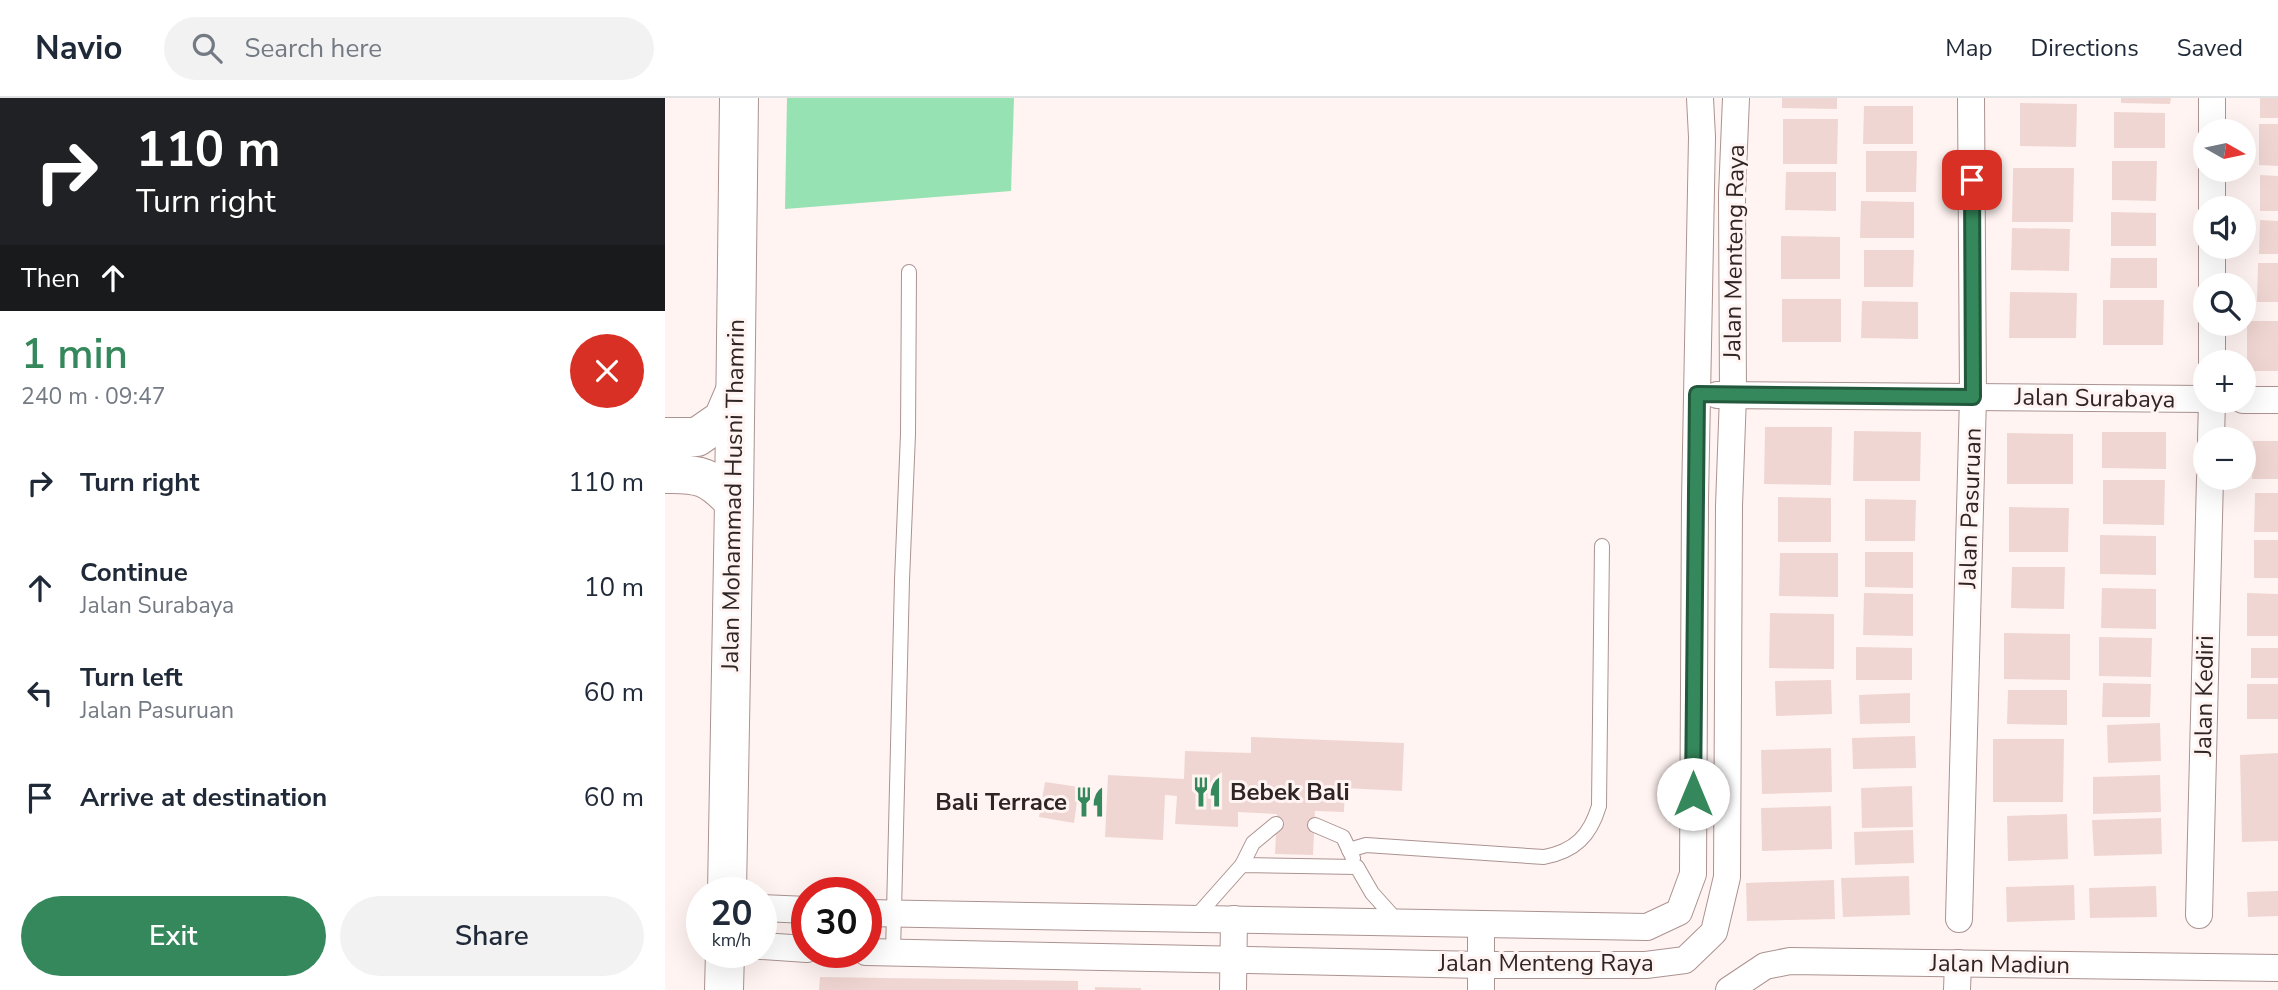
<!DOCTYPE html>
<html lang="en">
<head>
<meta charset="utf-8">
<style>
  body { margin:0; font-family:"Nunito Sans",sans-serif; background:#f2f2f3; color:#1f2937; height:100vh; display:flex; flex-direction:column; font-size:26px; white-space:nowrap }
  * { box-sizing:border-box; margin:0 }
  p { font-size:23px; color:#747a83 }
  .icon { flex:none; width:38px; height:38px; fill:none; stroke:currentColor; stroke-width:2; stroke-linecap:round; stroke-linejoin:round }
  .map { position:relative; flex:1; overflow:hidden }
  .sheet { display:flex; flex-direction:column; background:#fff; width:665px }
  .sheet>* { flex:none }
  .top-card { background:#202124; color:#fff; overflow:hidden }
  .needle { width:46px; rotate:99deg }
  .fabs { position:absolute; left:1528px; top:21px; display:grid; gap:14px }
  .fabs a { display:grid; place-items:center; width:63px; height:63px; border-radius:50%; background:#fff; box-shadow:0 7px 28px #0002; font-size:35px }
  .speed { position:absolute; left:21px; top:779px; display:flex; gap:14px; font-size:35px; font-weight:700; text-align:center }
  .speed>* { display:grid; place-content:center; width:91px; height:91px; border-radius:50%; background:#fff; box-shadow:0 7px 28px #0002; line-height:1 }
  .speed small { font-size:18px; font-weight:400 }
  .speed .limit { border:10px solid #d22; background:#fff; color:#111 }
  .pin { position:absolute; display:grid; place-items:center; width:60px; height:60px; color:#fff; margin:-30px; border-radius:14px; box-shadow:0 4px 10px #0006 }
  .me { position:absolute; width:77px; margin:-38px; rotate:0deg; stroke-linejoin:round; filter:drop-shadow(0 0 5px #0008) }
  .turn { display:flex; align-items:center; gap:24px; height:147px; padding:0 21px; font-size:32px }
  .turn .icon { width:91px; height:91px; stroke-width:2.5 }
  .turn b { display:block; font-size:49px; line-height:60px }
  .then { display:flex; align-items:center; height:66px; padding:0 21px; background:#0003; gap:14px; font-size:26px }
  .round { display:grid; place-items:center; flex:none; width:74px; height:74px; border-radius:37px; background:#f2f2f3 }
  .overview { display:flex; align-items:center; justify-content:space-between; height:119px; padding:0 21px }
  h1 { font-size:42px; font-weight:600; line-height:52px; color:#35885b }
  .cta { display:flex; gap:14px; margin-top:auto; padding:14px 21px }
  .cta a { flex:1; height:80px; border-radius:42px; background:#35885b; color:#fff; font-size:28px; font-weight:600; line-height:80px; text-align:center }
  .cta a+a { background:#f2f2f3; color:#1f2937 }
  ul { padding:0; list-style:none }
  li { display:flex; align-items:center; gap:21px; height:105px; padding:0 21px }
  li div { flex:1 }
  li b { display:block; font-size:26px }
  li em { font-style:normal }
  header { display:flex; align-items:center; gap:42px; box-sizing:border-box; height:98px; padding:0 35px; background:#fff; border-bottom:2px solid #e0e1e3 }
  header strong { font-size:33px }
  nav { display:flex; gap:38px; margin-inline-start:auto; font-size:24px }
  .search { width:490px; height:63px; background:#f2f2f3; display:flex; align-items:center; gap:18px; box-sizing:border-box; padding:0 24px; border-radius:38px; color:#747a83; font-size:26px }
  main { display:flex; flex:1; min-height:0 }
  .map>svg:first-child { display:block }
  .green { fill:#96e2b3 }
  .building { fill:#f0d6d2 }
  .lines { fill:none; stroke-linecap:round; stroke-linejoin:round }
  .lane-casing { stroke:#ab9390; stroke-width:16 }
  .street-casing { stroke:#ab9390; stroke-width:28 }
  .secondary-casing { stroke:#ab9390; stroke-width:40 }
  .lane { stroke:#fff; stroke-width:14 }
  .street { stroke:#fff; stroke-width:26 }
  .secondary { stroke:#fff; stroke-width:38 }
  .route-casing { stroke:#22583b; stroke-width:18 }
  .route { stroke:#35885b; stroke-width:12 }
  .labels { text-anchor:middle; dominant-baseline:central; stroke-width:6; stroke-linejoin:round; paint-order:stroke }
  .street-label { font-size:24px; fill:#2f2524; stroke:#fff4f2 }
  .poi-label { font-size:24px; font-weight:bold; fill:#2f2524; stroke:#fff4f2; text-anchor:start }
</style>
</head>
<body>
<header>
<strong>Navio</strong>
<div class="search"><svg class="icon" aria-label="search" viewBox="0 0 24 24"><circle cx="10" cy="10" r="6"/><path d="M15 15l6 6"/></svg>Search here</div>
<nav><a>Map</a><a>Directions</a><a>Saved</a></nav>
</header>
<main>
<section class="sheet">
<div class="top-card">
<div class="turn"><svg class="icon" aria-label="right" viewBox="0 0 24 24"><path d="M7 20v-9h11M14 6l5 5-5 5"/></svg><div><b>110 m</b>Turn right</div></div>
<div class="then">Then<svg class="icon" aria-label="ahead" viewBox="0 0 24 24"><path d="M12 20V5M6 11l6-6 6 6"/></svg></div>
</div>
<div class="overview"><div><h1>1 min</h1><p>240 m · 09:47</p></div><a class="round" style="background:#d93025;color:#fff"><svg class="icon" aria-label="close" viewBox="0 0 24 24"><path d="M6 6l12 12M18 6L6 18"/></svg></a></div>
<ul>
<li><svg class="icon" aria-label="right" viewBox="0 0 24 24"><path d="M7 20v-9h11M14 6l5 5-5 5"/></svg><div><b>Turn right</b></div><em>110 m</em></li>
<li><svg class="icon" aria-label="ahead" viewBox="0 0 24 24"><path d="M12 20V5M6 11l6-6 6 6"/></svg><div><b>Continue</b><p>Jalan Surabaya</p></div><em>10 m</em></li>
<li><svg class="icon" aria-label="left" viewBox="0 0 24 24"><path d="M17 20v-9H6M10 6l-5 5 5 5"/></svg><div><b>Turn left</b><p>Jalan Pasuruan</p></div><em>60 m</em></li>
<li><svg class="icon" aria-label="arrive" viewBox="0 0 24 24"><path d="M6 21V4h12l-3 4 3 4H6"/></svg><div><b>Arrive at destination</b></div><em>60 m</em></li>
</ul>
<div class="cta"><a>Exit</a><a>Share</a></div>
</section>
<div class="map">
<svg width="1613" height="892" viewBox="0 0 1613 892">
  <rect width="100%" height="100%" fill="#fff4f2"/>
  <polygon class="green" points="122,0 349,0 346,93 120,111"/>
  <g class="building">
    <polygon points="1117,0 1172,0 1172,11 1117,10"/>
    <polygon points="1456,0 1506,0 1505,6 1456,5"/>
    <rect x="1595" y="0" width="18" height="20"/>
    <polygon points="1355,5 1412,6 1411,49 1355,48"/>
    <polygon points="1199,8 1248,8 1248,46 1198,46"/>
    <polygon points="1449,14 1500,15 1500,50 1449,50"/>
    <polygon points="1118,21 1173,21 1172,66 1118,66"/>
    <polygon points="1594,26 1613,26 1613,68 1594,67"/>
    <polygon points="1201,53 1252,53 1251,94 1201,94"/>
    <polygon points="1447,63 1492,63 1491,103 1447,102"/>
    <polygon points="1348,70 1409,70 1408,124 1347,124"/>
    <polygon points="1121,74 1171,74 1171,113 1120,112"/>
    <polygon points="1595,77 1613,78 1613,113 1595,113"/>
    <polygon points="1196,103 1249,104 1249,140 1195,140"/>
    <polygon points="1446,114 1491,115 1491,148 1446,148"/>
    <polygon points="1595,122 1613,123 1613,156 1594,156"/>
    <polygon points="1347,130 1405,131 1404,173 1346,172"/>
    <polygon points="1116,138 1175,139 1175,181 1116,181"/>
    <polygon points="1199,152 1249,152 1248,189 1199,189"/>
    <polygon points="1446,160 1492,160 1492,190 1445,190"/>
    <polygon points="1593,165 1613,165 1613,204 1592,204"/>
    <polygon points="1345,194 1412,195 1411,240 1344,240"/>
    <rect x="1117" y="201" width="59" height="43"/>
    <polygon points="1438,202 1499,202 1498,247 1438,247"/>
    <polygon points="1197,203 1253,204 1253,241 1196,240"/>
    <rect x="1582" y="223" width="31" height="50"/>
    <polygon points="1100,329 1167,329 1166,387 1099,386"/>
    <polygon points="1189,333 1256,334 1255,383 1188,383"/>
    <polygon points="1437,334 1501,334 1501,371 1437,370"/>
    <polygon points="1342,335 1408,336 1408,386 1342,386"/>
    <polygon points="1588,343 1613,343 1613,381 1587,381"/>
    <polygon points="1438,382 1500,382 1499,427 1438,426"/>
    <polygon points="1590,395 1613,395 1613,434 1589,434"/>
    <polygon points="1113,399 1166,400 1166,444 1113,444"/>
    <polygon points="1200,401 1251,402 1250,443 1200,443"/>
    <polygon points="1344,409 1404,410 1403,454 1344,454"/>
    <polygon points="1435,437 1491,438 1491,477 1435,476"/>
    <rect x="1589" y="442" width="24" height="38"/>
    <polygon points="1200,454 1248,454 1248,490 1200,489"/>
    <polygon points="1115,455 1173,455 1173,499 1114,498"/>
    <polygon points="1347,469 1400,469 1399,511 1346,510"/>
    <polygon points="1437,490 1491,491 1491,531 1436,530"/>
    <polygon points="1199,495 1248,496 1248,538 1198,537"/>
    <polygon points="1582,495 1613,496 1613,538 1582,538"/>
    <polygon points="1105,515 1169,516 1169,571 1104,570"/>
    <polygon points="1339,535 1405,536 1405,582 1339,581"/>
    <polygon points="1434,539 1487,540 1486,579 1434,578"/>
    <polygon points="1191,549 1247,550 1247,582 1191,582"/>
    <rect x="1586" y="550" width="27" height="30"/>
    <polygon points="1166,582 1167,616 1111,618 1110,583"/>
    <polygon points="1438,585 1486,586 1485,619 1437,619"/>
    <rect x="1582" y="586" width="31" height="35"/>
    <polygon points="1343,592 1402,592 1402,627 1342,626"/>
    <polygon points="1245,595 1245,625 1195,626 1194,597"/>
    <polygon points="1495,625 1496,663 1443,665 1442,627"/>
    <polygon points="1250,638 1251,670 1188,671 1187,640"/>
    <polygon points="586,639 739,645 737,693 680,690 679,714 650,713 648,757 610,756 612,716 573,714 573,729 510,726 512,698 500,697 498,742 440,739 443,677 519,681 520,653 586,655"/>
    <polygon points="1328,641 1399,641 1398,704 1328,704"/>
    <polygon points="1166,650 1167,694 1097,696 1096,652"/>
    <polygon points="1613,655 1613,743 1577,744 1575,657"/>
    <polygon points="1495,677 1496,714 1428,716 1428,679"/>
    <polygon points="380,684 414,689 409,725 374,719"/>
    <polygon points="1247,688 1248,729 1197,730 1196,690"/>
    <polygon points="1166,708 1167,751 1097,753 1096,710"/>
    <polygon points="1402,716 1403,761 1343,763 1342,718"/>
    <polygon points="1496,720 1497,756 1429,758 1427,722"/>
    <polygon points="1248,732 1249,765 1190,767 1189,734"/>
    <polygon points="1244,778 1245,817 1178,819 1176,780"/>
    <polygon points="1169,782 1170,821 1082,823 1081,785"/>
    <polygon points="1409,787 1410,822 1342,824 1341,789"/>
    <polygon points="1491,788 1492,819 1425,820 1424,790"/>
    <polygon points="1613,793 1613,818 1583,819 1582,794"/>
    <polygon points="155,879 413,883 413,892 154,892"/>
    <polygon points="430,889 476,890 476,892 430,892"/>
  </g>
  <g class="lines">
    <g class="lane-casing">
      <g id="lane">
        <polyline points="650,727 678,739 688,760"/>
        <path d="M684 752 701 747 879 759C910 753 925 738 934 708L937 448"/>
        <polyline points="577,767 588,745 611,726"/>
        <polyline points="530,820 577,767 692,769 707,795 733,824"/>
        <polyline points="228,855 237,482 243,336 244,174"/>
      </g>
    </g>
    <g class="street-casing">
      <g id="street">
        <polyline points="1547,33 1547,0"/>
        <polyline points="1547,110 1547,72"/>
        <polyline points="1547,187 1547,149"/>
        <polyline points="1547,264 1547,226"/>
        <polyline points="1052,297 1540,301"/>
        <polyline points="1578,302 1613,302"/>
        <polyline points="1546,341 1547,303"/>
        <polyline points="96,810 142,812"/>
        <polyline points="201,815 982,829 1014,814 1028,776 1030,403 1037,39 1035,0"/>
        <polyline points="1534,817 1545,380"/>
        <polyline points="1294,821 1308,299 1306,0"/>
        <polyline points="816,826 816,892"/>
        <polyline points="96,848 142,851"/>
        <polyline points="201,854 816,867 981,867 1020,862 1049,834 1062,779 1064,408 1068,297 1067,97 1071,0"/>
        <polyline points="568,892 569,821"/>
        <polyline points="1064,892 1100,868 1125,863 1613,870"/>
        <polyline points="1292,892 1293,865"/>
      </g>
    </g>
    <g class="secondary-casing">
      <g id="secondary">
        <polyline points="0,339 32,339 58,321 70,293"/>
        <path d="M0 376C36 375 45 379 69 404"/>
        <polyline points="62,794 69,404 74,0"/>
        <polyline points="59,892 60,854"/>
      </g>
    </g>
    <use href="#lane" class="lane"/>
    <use href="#street" class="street"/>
    <use href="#secondary" class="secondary"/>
  </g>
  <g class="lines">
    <g class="route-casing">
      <polyline id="route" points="1028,696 1032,296 1308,299 1307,82"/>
    </g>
    <use href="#route" class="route"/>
  </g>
  <defs>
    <g id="restaurant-bare" transform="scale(2.415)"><path d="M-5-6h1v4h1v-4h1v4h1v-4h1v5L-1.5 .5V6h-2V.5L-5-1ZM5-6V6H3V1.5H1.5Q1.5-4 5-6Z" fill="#35885b" stroke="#fff4f2" stroke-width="2.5" paint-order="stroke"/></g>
  </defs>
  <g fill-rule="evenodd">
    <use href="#restaurant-bare" x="542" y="694"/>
    <use href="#restaurant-bare" x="425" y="704"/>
  </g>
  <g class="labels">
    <g class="street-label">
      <text transform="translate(1069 154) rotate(-89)">Jalan Menteng Raya</text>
      <text transform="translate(1430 300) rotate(1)">Jalan Surabaya</text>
      <text transform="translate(68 397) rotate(-89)">Jalan Mohammad Husni Thamrin</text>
      <text transform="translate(1305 410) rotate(-88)">Jalan Pasuruan</text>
      <text transform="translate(1539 598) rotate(-89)">Jalan Kediri</text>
      <text x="881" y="865">Jalan Menteng Raya</text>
      <text transform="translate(1335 866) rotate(1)">Jalan Madiun</text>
    </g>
    <g class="poi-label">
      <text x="565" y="694">Bebek Bali</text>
      <text x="402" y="704" text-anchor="end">Bali Terrace</text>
    </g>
  </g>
</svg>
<div class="fabs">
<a><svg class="needle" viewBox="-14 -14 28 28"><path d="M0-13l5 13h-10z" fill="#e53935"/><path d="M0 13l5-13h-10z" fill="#747a83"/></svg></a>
<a><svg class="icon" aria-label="sound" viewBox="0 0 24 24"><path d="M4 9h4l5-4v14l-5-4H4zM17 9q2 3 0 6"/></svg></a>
<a><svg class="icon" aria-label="search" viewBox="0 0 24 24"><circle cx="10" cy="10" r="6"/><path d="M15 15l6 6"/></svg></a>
<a>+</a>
<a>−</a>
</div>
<div class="speed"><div>20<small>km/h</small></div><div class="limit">30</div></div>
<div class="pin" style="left:1307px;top:82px;background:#d93025"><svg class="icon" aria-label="arrive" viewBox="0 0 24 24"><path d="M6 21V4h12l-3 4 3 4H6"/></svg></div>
<svg class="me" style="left:1028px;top:696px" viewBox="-20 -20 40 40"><circle r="19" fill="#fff"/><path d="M0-13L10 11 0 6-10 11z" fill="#35885b"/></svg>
</div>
</main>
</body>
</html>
